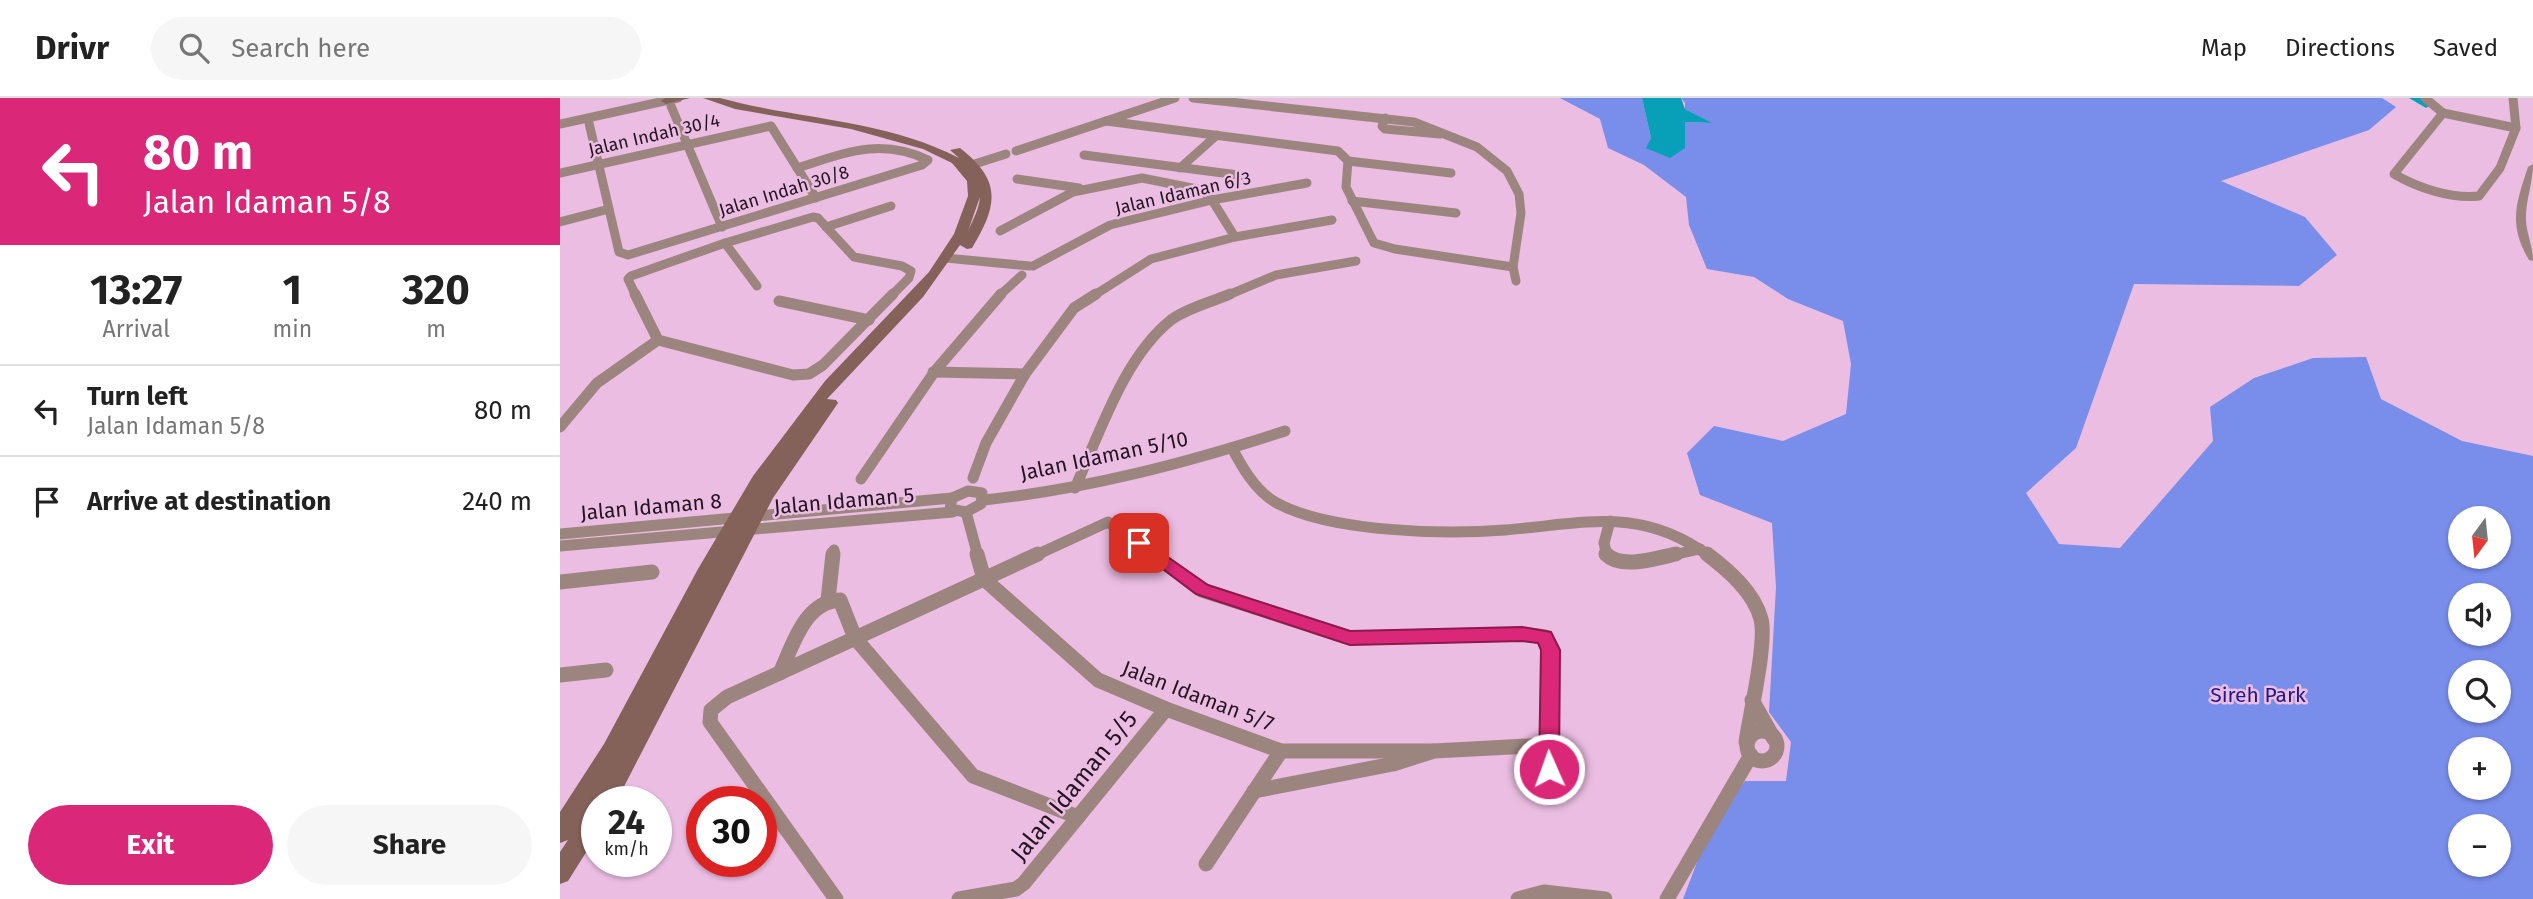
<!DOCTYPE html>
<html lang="en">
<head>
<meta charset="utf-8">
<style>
  body { margin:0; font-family:"Fira Sans",sans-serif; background:#f6f6f6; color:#222; height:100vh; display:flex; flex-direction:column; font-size:26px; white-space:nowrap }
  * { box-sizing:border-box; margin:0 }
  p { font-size:23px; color:#767676 }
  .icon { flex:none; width:38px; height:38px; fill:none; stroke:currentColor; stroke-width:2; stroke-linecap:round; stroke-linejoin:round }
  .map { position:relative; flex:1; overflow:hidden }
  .drawer { display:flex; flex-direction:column; background:#fff; width:560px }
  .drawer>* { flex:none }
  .top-card { background:#db2777; color:#fff; overflow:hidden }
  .needle { width:46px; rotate:195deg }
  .fabs { position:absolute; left:1888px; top:408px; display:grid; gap:14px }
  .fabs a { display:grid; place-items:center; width:63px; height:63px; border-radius:50%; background:#fff; box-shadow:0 2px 5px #0004; font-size:35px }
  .speed { position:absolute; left:21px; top:688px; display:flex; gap:14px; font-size:35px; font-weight:700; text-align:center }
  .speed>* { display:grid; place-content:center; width:91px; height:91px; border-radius:50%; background:#fff; box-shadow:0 2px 5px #0004; line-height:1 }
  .speed small { font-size:18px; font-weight:400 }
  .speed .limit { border:10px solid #d22; background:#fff; color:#111 }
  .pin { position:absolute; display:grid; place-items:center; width:60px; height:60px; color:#fff; margin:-30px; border-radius:14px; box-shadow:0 4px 10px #0006 }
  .me { position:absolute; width:77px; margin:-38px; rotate:358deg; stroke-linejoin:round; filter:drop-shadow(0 0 5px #0008) }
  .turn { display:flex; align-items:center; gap:24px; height:147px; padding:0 28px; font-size:32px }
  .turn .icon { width:91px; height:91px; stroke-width:2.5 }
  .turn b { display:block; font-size:49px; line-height:60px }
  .eta { display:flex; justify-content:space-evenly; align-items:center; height:119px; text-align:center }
  .eta b { font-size:42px; font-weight:700; line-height:49px }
  .cta { display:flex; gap:14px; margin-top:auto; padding:14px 28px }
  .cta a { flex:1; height:80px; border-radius:42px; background:#db2777; color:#fff; font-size:28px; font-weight:700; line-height:80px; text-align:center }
  .cta a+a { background:#f6f6f6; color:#222 }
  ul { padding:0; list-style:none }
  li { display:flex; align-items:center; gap:21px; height:91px; padding:0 28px; border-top:2px solid #e0e0e0 }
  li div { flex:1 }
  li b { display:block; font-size:26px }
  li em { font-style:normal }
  header { display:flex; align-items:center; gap:42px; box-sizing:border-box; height:98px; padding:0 35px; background:#fff; border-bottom:2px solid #e0e0e0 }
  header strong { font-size:33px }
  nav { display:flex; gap:38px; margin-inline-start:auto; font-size:24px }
  .search { width:490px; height:63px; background:#f6f6f6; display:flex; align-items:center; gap:18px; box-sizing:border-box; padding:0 24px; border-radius:38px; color:#767676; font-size:26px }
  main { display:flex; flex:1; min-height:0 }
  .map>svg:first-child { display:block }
  .forest { fill:#798deb; fill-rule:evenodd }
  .water { fill:#08a0b8 }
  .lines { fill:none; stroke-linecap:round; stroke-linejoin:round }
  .river { fill:#08a0b8; fill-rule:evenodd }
  .minor-far2 { stroke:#9d857f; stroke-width:9 }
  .minor-far1 { stroke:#9d857f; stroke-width:11 }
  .minor { stroke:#9d857f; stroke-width:15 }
  .tertiary { fill:#9d857f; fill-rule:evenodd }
  .secondary { fill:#846159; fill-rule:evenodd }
  .route { fill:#db2777; stroke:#8e194d; stroke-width:2 }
  .labels { text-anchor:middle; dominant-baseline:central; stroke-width:5; stroke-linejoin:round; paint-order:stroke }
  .far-street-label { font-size:18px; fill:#241421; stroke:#ebbde2 }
  .street-label { font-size:21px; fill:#241421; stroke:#ebbde2 }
  .park-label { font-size:21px; fill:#1f1987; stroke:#ebbde2 }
  .near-street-label { font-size:24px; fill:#241421; stroke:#ebbde2 }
</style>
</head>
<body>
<header>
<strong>Drivr</strong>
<div class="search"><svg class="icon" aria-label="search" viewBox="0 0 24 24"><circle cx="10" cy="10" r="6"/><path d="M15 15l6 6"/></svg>Search here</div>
<nav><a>Map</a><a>Directions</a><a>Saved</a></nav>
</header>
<main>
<section class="drawer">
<div class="top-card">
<div class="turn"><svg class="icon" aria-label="left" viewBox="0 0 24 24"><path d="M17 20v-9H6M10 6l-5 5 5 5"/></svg><div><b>80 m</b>Jalan Idaman 5/8</div></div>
</div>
<div class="eta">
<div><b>13:27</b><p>Arrival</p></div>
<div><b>1</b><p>min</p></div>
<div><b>320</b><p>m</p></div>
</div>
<ul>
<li><svg class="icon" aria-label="left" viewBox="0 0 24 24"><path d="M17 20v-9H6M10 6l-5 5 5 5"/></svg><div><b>Turn left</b><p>Jalan Idaman 5/8</p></div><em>80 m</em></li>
<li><svg class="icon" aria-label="arrive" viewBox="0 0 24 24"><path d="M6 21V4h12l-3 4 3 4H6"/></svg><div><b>Arrive at destination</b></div><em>240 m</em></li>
</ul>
<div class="cta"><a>Exit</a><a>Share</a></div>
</section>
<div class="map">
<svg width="1973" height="801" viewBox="0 0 1973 801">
  <rect width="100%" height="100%" fill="#ebbde2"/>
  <path class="forest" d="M1000 0H1082L1091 40 1125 50 1124 24 1151 25 1125 11V5L1121 0H1822L1836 9 1809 32 1661 83 1745 119 1777 157 1739 188 1574 186 1516 350 1466 395 1499 446 1560 450 1653 343 1650 309 1694 280 1753 260 1806 259 1821 301 1902 343 1973 358V801H1123L1150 730 1185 683H1226L1231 644 1209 614 1216 489 1212 425 1140 397 1127 355 1154 328 1223 343 1286 316 1291 266 1283 223 1228 201 1194 179 1147 171 1129 127 1126 99 1084 67 1048 50 1040 21ZM1900 420H1939V458H1900ZM1900 497H1939V536H1900ZM1900 574H1939V612H1900ZM1900 651H1939V690H1900ZM1900 728H1939V766H1900Z"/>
  <polygon class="water" points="1082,0 1121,0 1125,11 1152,25 1125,24 1125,50 1110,60 1086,50 1091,40"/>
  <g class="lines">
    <polygon class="river" points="1849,0 1864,0 1872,6 1866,10"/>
    <g class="minor-far2">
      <polyline points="633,0 854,24 917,49 947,73 959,96 961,115 953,169 956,183"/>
      <polyline points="1865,0 1883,15"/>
      <polyline points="111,8 162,129"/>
      <path d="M1883 15 1834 76C1858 90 1891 101 1919 98L1940 70 1956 30 1953 0"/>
      <polyline points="1883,15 1956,30"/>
      <polyline points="825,20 822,28 825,31 880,36"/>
      <polyline points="546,23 778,53 788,63 786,89 814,145 835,151 953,169"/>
      <path d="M29 25 59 154 68 157 362 67 368 62C320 39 285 55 237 70"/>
      <polyline points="0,26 118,0"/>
      <polyline points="456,53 615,0"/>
      <polyline points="524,57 686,78"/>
      <polyline points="788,63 891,75"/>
      <polyline points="402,70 446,56"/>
      <polyline points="620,70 657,37"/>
      <polyline points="0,75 211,28 256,100"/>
      <polyline points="457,81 519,90"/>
      <polyline points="792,103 896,115"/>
      <polyline points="0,124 49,111"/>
      <polyline points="266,129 331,108"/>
      <polyline points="440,133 513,94 582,80 642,92 652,102 675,139"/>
      <polyline points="165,145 197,188"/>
      <polyline points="386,160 470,168"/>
      <polyline points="473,168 550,127 652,102 747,85"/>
      <polyline points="76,198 68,181 71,178 165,145 253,119 258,120 294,159 342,168 351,173 349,180 331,198"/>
      <polyline points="439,198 462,177"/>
      <polyline points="533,198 591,161 675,139 772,122"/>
      <polyline points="666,198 716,177 796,163"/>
    </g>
    <g class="minor-far1">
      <polyline points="75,196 98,242 233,277 249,276 263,267 333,196"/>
      <polyline points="219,203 309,222"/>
      <polyline points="373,274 465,276"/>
      <polyline points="0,329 37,285 98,242"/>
      <path d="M672 350C682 369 695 392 715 404 768 434 884 437 945 432 1022 426 1080 407 1149 458"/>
      <polyline points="413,380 426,345 465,276 514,210 536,196"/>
      <polyline points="301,381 375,273 441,196"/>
      <path d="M515 390C539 337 564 259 611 222 627 210 652 204 670 196"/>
      <polygon points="408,393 422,395 421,406 406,414 390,411 392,400"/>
      <path d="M424 402C527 391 626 365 725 333"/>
      <polyline points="406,414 418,458"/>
      <polyline points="0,436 392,400"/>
      <polyline points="0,448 393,414"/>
      <polyline points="273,458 274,452"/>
      <polyline points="474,458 548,424 595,458"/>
      <polyline points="1047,458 1044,445 1050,423"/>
      <polyline points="1108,458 1140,451"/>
    </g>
    <g class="minor">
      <polyline points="417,456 424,481"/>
      <polyline points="593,456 642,492 790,540 962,536 985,539 991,552 987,647 990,695"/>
      <path d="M1046 456C1061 472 1097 460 1116 456"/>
      <path d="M1147 456C1168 472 1194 494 1201 521 1207 545 1190 616 1186 644"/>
      <polyline points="424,481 538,582 606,611 721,653 874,653"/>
      <polyline points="0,484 92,474"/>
      <polyline points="268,502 273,456"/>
      <path d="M220 575C233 547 244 504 280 502L295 540 413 678 518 719"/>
      <polyline points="0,577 46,572"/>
      <polyline points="1192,602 1214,641"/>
      <circle cx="1202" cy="648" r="15"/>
      <polyline points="694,693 833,666 874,653 987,647"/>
      <polyline points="646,766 721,653"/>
      <polyline points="276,801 150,624 151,612 167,599 478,456"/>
      <polyline points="399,801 456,791 464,785 606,611"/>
      <polyline points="958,801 984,794 1045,801"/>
      <polyline points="1107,801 1191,657"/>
    </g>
    <path class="tertiary" d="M1973 66C1973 86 1965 104 1966 123 1967 137 1973 148 1973 163L1969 162C1948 127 1956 105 1968 69Z"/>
    <g class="secondary">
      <polygon points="105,0 130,0 106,6 101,3"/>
      <path d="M143 0H160C240 22 324 21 399 60L390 52 400 50C442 83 438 107 412 150L407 151 400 147 363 199 267 301 276 302 278 305 213 400 56 704H37V737L8 783 0 786V754L8 742 0 745V714L44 646 138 471 193 378 265 283 369 174 394 136 408 98 407 83 392 65 363 51 291 31 175 11ZM420 99C419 111 413 122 408 133Z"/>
    </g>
  </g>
  <polygon class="route" points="579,439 648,487 790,533 962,529 991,534 1000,552 999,671 996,677 989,679 982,677 979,671 981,552 978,545 962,543 790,547 636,496 574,449 571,445"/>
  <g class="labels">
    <g class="far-street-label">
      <text transform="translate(94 37) rotate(-13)">Jalan Indah 30/4</text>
      <text transform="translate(224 93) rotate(-17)">Jalan Indah 30/8</text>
      <text transform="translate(623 95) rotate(-13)">Jalan Idaman 6/3</text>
    </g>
    <g class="street-label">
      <text transform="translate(544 358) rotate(-12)">Jalan Idaman 5/10</text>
      <text transform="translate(284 403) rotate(-5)">Jalan Idaman 5</text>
      <text transform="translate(91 409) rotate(-5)">Jalan Idaman 8</text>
      <text transform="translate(638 598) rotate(21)">Jalan Idaman 5/7</text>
    </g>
    <g class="park-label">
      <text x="1698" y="597">Sireh Park</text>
    </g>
    <g class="near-street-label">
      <text transform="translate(514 688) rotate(-51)">Jalan Idaman 5/5</text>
    </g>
  </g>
</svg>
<div class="fabs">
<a><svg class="needle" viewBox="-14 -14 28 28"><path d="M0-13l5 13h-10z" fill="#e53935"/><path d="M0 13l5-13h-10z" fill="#767676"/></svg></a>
<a><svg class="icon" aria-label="sound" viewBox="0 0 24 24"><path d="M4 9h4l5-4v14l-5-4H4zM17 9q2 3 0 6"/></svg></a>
<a><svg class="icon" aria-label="search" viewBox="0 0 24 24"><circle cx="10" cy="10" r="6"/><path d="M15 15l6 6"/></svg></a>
<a>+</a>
<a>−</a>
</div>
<div class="speed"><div>24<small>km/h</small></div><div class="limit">30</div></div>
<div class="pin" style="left:579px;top:445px;background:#d93025"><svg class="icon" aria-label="arrive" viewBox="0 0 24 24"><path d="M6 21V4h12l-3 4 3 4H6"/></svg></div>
<svg class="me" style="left:989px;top:671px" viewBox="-20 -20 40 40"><circle r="17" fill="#db2777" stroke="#fff" stroke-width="3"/><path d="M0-11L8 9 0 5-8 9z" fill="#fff"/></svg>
</div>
</main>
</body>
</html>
